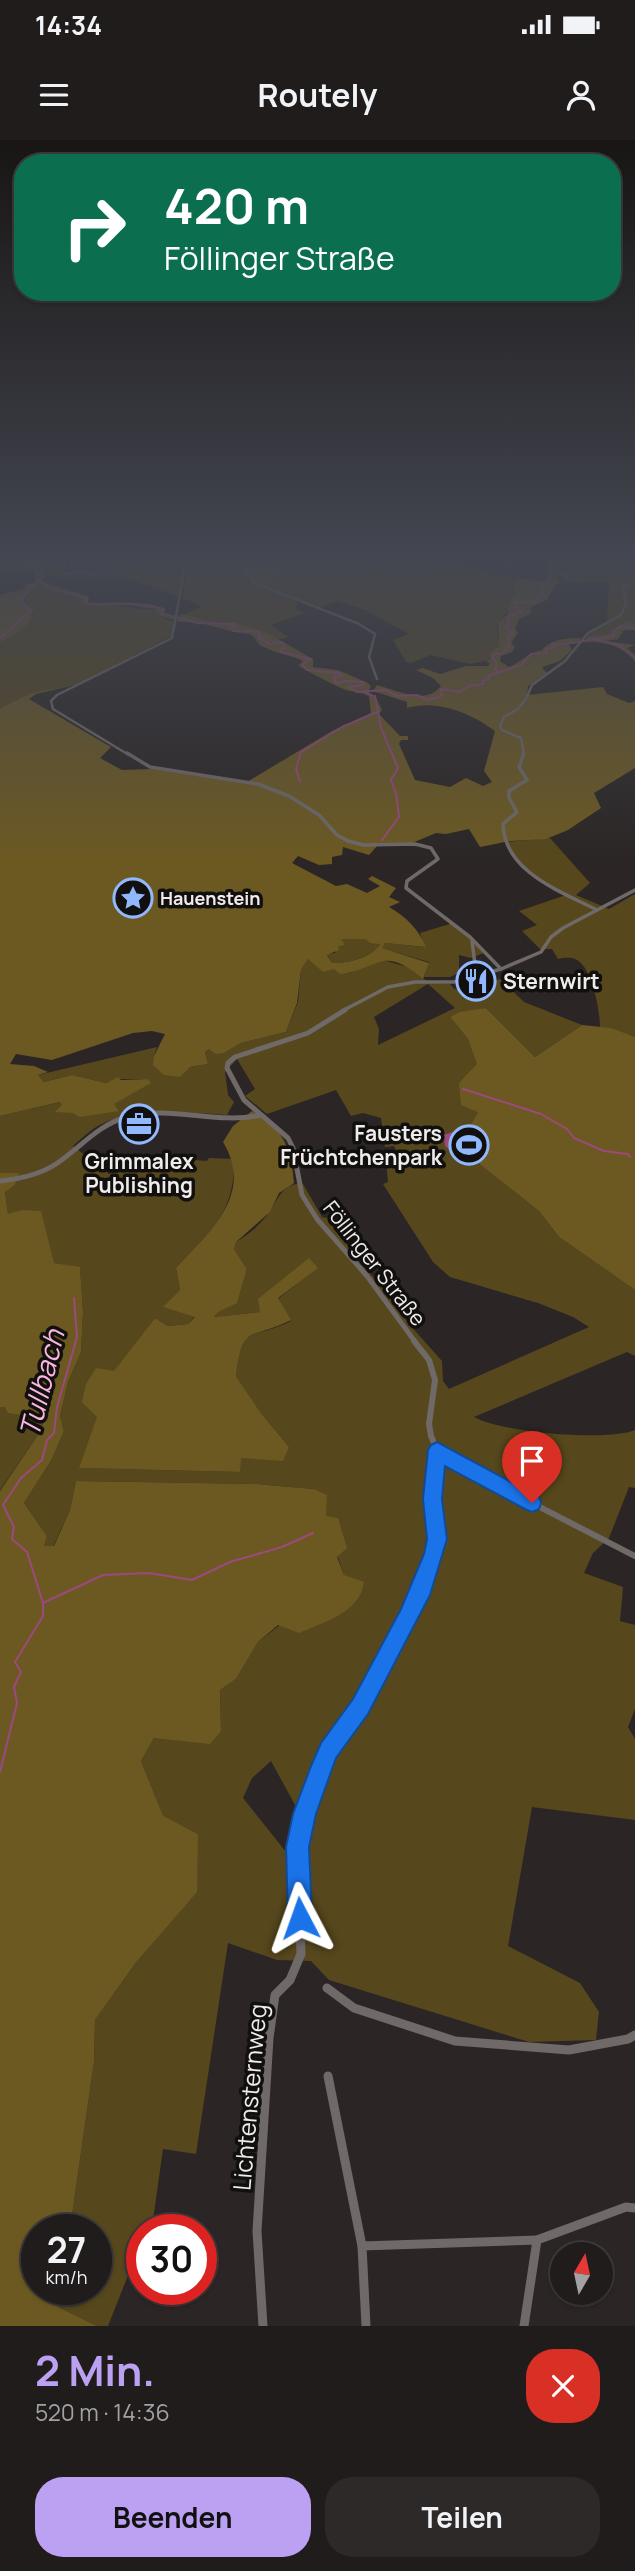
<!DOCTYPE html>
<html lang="de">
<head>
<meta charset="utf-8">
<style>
  body { margin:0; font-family:Manrope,sans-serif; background:#2d2929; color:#f1f3f6; height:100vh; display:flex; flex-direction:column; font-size:26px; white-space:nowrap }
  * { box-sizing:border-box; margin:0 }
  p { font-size:23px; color:#a2a1a3 }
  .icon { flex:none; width:38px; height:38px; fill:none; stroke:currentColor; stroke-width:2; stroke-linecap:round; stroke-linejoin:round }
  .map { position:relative; height:2186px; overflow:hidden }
  .panel { display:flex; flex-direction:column; background:#201c1c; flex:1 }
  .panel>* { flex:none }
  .banner { position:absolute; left:14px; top:14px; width:607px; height:147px; border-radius:28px; box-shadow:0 2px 5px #0004,0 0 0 2px #3d3a3b; background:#0b6e4f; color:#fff; overflow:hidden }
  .needle { width:46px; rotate:9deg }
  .fabs { position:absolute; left:550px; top:2102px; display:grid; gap:14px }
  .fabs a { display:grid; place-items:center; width:63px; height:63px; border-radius:50%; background:#201c1c; box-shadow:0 2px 5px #0004,0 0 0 2px #3d3a3b; font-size:35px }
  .speed { position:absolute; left:21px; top:2074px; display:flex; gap:14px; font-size:35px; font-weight:700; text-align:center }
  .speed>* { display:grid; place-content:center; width:91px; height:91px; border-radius:50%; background:#201c1c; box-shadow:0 2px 5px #0004,0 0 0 2px #3d3a3b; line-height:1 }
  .speed small { font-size:18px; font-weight:400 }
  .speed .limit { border:10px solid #d22; background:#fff; color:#111 }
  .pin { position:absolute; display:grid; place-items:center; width:60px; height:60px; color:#fff; margin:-72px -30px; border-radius:50% 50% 50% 0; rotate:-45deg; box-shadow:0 0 7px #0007 }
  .pin .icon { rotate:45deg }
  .me { position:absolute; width:77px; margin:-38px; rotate:356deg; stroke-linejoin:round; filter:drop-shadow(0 0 5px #0008) }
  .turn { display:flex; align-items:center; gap:24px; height:147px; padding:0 35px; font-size:32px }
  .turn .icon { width:91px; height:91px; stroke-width:2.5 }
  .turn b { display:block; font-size:49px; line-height:60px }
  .round { display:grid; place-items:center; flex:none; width:74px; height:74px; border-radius:28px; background:#2d2929 }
  .overview { display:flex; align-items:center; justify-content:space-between; height:119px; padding:0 35px }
  h1 { font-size:42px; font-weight:700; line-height:52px; color:#bca0f2 }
  .cta { display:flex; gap:14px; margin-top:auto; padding:14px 35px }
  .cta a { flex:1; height:80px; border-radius:28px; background:#bca0f2; color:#111; font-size:28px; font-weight:700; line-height:80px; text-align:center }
  .cta a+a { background:#2d2929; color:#f1f3f6 }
  .status { display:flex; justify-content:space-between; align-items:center; height:49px; padding:0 35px; background:#201c1c; direction:ltr }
  .status svg { height:19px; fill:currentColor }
  header { display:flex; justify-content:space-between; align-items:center; height:91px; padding:0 35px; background:#201c1c; font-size:32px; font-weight:700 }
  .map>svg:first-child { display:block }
  .green { fill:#56471c; fill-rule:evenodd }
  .forest { fill:#6c5922; fill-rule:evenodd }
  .water { fill:#9b497f }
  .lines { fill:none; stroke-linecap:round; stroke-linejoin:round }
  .stream { stroke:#9b497f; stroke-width:2 }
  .street-far4 { stroke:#6f6968; stroke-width:2.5 }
  .street-far3 { stroke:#6f6968; stroke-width:3.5 }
  .street-far2 { stroke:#6f6968; stroke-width:5 }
  .street-far1 { stroke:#6f6968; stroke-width:6 }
  .street { stroke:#6f6968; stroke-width:9 }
  .route { fill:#1a73e8; stroke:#114b97; stroke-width:2 }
  .labels { text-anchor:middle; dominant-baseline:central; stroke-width:7; stroke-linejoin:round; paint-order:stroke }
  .far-poi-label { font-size:18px; font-weight:bold; fill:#efeceb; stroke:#12100f; text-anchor:start }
  .poi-label { font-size:21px; font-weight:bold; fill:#efeceb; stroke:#12100f; text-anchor:start }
  .street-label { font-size:21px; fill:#efeceb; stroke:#12100f }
  .near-street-label { font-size:24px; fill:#efeceb; stroke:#12100f }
  .near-water-label { font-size:28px; font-style:italic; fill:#f9b5de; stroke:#12100f }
</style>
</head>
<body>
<div class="status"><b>14:34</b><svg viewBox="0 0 49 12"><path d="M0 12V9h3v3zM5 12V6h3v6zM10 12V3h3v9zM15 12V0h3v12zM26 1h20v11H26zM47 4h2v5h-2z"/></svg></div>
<header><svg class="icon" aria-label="menu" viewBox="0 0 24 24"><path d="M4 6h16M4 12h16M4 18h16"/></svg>Routely<svg class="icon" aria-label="person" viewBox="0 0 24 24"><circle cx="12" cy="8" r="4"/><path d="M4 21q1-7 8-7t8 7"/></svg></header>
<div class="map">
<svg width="635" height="2186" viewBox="0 0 635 2186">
  <rect width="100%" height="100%" fill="#2b2625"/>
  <g class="green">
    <path d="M0 415H55L54 421C37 429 17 436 0 429Z"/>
    <polygon points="135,415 150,415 95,434 90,431 69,432 72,430 70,422 76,419 74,417 79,416 82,426 136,418"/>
    <polygon points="163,415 186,415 179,457 129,439 75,439 43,434 42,430 65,428 66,435 89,432 93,436 101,436"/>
    <polygon points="188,415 232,415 249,440 298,462 295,468 304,473 271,485 288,497 283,499 267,497 261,491 228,483 210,483 186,474 202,466 183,458"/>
    <polygon points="550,415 629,415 623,442 629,429 635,429 635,442 630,443 635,444 635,483 626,481 609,494 587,496 600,486 583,497 607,481 609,442 570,443 570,436 564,430 557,431"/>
    <path d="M340 416 380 424V428L382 424 399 417 516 437C513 444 517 448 516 455 514 466 503 476 497 485L499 506 491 511 490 520 470 524 431 515 411 523 406 522 393 500 409 494 365 470 337 461 319 468 262 446 314 420Z"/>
    <path d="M37 445 83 459 81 462 94 467 114 465 142 469 157 468 158 475 174 482 171 496 76 545 32 553 0 568V502C15 497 26 486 35 473L22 460Z"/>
    <path d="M550 698 590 743 576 755 609 769 635 754V897L600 887C600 871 592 825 575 819 571 817 563 818 558 819L552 809H540L522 791 537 785 519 771 566 755 528 732 505 702Z"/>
    <polygon points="453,783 486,812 471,818 459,815 459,833 450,837 424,837 429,822 381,808 385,803 425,807 420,793"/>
    <path d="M340 799H367L380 804C371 818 348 823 332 823L327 814 335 813Z"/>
    <path d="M308 819 349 833 380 819 411 828 429 843 450 844 454 849 485 854 493 852 490 842 500 839 524 862 582 885 535 917 486 868 450 877 468 899 478 924V972L464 996 473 1019 539 1071 559 1097 635 1150V1216L627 1212 474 1277C500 1292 607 1302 635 1290V1348L629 1347 609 1398 593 1413 584 1433 623 1447 620 1481 635 1485V1569L628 1587 635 1599V1680L532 1667 508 1806 580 1843 599 1872 596 1900 529 1902 329 1840 311 1821 277 1820 228 1803 196 2014 163 2009 153 2080 148 2089 142 2090V2100L108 2186H97L58 2167 61 2149H96V2090L70 2089 94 1922 95 1880 137 1821 198 1694 163 1677 141 1621 154 1598 221 1591 220 1550 236 1539 258 1502 344 1435 314 1349 256 1344 76 1341 70 1370 53 1407 44 1406 47 1396 24 1363 52 1319 64 1291 60 1276 68 1242 81 1212 83 1172 80 1128 54 1123 21 1070 8 1075 5 1051 15 1045 18 1033H0V976L61 962 62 965 119 971 113 964 148 939H115L106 943 72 935 44 942 38 935 157 907 154 916 184 931 190 927 208 924 205 912 209 909 224 913 241 903 286 892 298 862 301 830ZM428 844 455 868 378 905 379 889 374 877ZM237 919 255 949 245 956 267 974 336 950 351 976 363 973 381 978 385 1007 394 1006 400 1017 386 1020 388 1042 383 1044 433 1122 450 1137 538 1163 573 1177 589 1187 449 1249 443 1241 442 1221 408 1183 383 1147 352 1115 337 1080 322 1077 303 1044C284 1042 279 1057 270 1071 262 1083 249 1095 236 1102L234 1109 247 1129 237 1162 217 1172 214 1177 260 1172 317 1128 278 1159 291 1181C249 1201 243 1183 236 1236L261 1273 289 1307 240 1318V1332L80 1328 114 1232 155 1178 168 1186 188 1184 195 1176 164 1167 180 1150 176 1128C210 1090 235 1075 234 1019L209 1018 207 1021 169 1018 166 1025 143 1020 139 1026 128 1027 124 1031 109 1034 73 1006C81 999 89 991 98 986 137 965 185 973 227 975L234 962 228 955 225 932ZM271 1621 300 1674 290 1717 243 1658 252 1638Z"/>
    <polygon points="0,1267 5,1267 9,1273 45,1278 38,1295 0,1350"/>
  </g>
  <g class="forest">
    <path d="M19 415 36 417 35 419 41 422 32 425 42 428 45 436 42 442 88 456V462C112 465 143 459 166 469L164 473 175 476 174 480 158 475 155 468C141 469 128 463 115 465 103 466 93 469 81 463L82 459 47 449 39 444 22 460 34 471C30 486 15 497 0 502V455L23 449 26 444 37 443 35 441 38 433 24 425 34 422 33 420 17 417Z"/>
    <polygon points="235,415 330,415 315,417 262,446 251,440"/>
    <path d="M550 421 555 423 557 431H569V442L559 434 556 436 558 441 564 443 556 444 547 460 531 467 530 474 519 479 515 489 518 493 511 503 515 507 512 512 501 516 500 521 509 527C522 521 528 513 542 510 551 499 568 498 581 498L579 501 568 503 572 510 560 521 542 527 547 533 528 546 527 555 603 547 607 554 629 563 635 561V628L594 653 601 668 568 690 546 699 510 701 480 707 469 689 446 694 436 693 412 703 378 705 369 715 343 707 342 715 332 717V724L319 725 298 716 292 723 336 746 347 744 367 753 380 746 368 739 372 736 396 748 389 757 400 762 389 767C406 777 418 788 426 807L385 803 382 808 429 823 423 839C382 804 380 829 340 834L334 829 323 832 308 819 301 830 297 863 286 892 241 903 224 913 216 914 209 909 205 912 208 924 190 927 180 937 164 935 153 925 154 916 165 894 152 891 133 893 52 920 16 914 10 924 34 926 48 932 38 935 44 942 72 935 106 943 118 937 121 940 148 939 151 943 114 964 119 971 80 977 73 973 55 972 62 965 60 962 0 976V568L31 553 75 545 36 554 29 559 111 607 100 618 122 630 152 629 247 642 332 591 371 573 369 556C361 552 353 552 346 550 334 545 308 532 298 525L303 522 301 520C287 514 275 513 262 506 256 503 256 497 250 494 230 493 213 485 195 482 189 481 183 483 177 481L181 474C192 474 202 481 213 483 222 485 231 481 240 484 268 490 289 506 313 519V527L338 530 368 543 371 546 368 552 376 558 382 570 379 574 400 596H408V600H401L399 604 415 640 450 647 466 638 483 646 492 642 484 631 495 591C471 573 437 559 407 568V562L373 551 377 545C396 550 426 566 441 546L433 538 416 530 423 528 440 534 466 526H488L490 523 486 522 491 519 489 513 499 506 498 483 508 474V465L511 462 509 459 516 455 514 447 516 437 543 441 547 438 549 430 543 426 550 424ZM341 799H366L370 803 380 804C371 818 349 823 332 823L327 815 339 810 338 806 345 805Z"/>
    <path d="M626 481 635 483V490H624L618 499 606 501 635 505 627 508 635 515V522C626 506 601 500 584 502L588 496 609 494Z"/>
    <polygon points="486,868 535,917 582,885 611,888 635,897 635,1150 559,1097 539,1071 473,1019 464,996 478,972 461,965 459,943 477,924 468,899 450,877 460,872"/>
    <path d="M252 971C284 991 291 1006 294 1043L279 1053 270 1072 236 1102 234 1109 247 1129 237 1163 218 1172 214 1177 260 1172 258 1159 309 1118 318 1128 278 1158 291 1180C249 1201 243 1183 236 1236L261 1273 289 1307 283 1321 241 1318 240 1332 79 1328 97 1277 82 1262 86 1244 96 1228 114 1231 155 1178 168 1186 188 1184 195 1177 163 1167 180 1150 176 1128C209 1092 255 1055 223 1002L233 986Z"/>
    <path d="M0 1033H19L15 1045 5 1052 8 1074 21 1070 41 1071 54 1123 80 1127 83 1172 81 1212 68 1242 60 1276 64 1291 52 1319 24 1363 47 1396 44 1406H54L70 1370 76 1341 256 1344 314 1349 327 1355 326 1376 338 1378 347 1408 337 1417 344 1435 364 1442C360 1473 324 1482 299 1493L278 1485 258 1502 236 1539 220 1550 221 1591 210 1604 154 1598 141 1621 163 1676 198 1694 197 1752 137 1821 95 1880 94 1922 70 2089 37 2090V2149H61L58 2167 97 2186H0V1351L38 1295 45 1279 8 1273 5 1267H0Z"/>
  </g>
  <polygon class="water" points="452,992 463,997 466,1016 456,1016 445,1006 444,995"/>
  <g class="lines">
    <g class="stream">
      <path d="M21 415 19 418 34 415 33 419 38 421 25 424 37 427V441L43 442 47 448 88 458 86 462 89 464C106 464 151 462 164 470L161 473 197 483 235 484 236 487 231 488 233 491H259V498L270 504 282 502 285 506 280 512 311 519 302 524 307 530 340 533 342 536 334 537 336 544 344 541 364 542 363 545 349 547 357 552 385 550 397 556 417 555 428 560 442 556 441 549 460 552 469 546 483 544 482 541 489 539 488 536 521 525 531 514 546 513V509L554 507 552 504C563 507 598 497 614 496L613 491 621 486 635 489"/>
      <polyline points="50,415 62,417 67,430 65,434 80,431 96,435 159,415"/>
      <polyline points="0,498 30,471 21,460 30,450 29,446 39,442"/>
      <polyline points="593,499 618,505 635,518"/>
      <path d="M500 533 496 530V522L492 518 494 514 503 513 509 506 508 496 514 493 506 488 510 481 507 477 521 472 514 463 535 461 546 455 541 453C548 439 552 432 550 415"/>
      <polyline points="365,552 373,556"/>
      <polyline points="375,556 381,588 398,628 391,640 396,653 399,677 382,700"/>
      <polyline points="300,642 296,629 301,612 342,587 377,572"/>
      <polyline points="463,949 541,974 567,989 574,998 604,1011 628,1014 630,1017"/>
      <polyline points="43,1463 103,1435 149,1433 192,1440 230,1422 282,1407 313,1393"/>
      <polyline points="0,1632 17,1563 14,1547 21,1532 15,1522 43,1476 43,1463 27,1412 12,1399 14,1387 3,1365 21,1338 42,1320 47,1300 54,1293 57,1267 77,1197 74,1158"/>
    </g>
    <g class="street-far4">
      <polyline points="233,415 254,443 359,484 375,494 369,517 377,539"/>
      <polyline points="129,615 53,569 51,561 57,555 172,498 187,415"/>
      <polyline points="524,615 521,598 502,590 500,586 504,577 518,569 526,559 532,545 565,521 588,493 621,475 626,463 623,447 635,443"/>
    </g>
    <g class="street-far3">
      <polyline points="127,613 150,627 258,644 289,656 319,675 337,695 348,701 364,705 415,704 431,708 438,719 407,741 406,748 470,797 501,829"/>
      <path d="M524 613 519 627 527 640 509 651V658L517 672 503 684C504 732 562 752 597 770"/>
      <polyline points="466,838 475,825 472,801"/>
      <polyline points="342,871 388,847 415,842 454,842 501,829 541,812 551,797 563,788 635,750"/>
    </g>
    <g class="street-far2">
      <polyline points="345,870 308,893 235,917 228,923 227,928 244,960 288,998 293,1008 302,1055 317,1079 367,1136 416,1203"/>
      <path d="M0 1041C20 1039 39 1035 56 1024 80 1008 99 984 127 977 171 965 217 985 261 975"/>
    </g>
    <g class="street-far1">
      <polyline points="414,1201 429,1220 435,1240 429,1284 431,1296 437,1310 458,1325 635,1416"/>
      <polyline points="321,1632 329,1610 360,1567 420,1455 437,1399 432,1369 437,1310"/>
    </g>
    <g class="street">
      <polyline points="327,1848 354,1868 455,1901 569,1910 628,1899 635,1895"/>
      <polyline points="328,1936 362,2106 366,2186"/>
      <polyline points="362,2106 537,2100"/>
      <polyline points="263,2186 257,2091 269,1898 275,1855 290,1840 301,1814 297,1725 300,1695 322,1630"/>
      <polyline points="524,2186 537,2100 626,2067 635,2068"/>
    </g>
  </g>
  <linearGradient id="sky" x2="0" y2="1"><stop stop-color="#181514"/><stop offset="0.58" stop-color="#444751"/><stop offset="1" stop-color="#444751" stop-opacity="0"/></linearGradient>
  <rect width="635" height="721" fill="url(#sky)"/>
  <polygon class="route" points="437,1302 539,1357 541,1363 539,1369 532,1372 525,1369 445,1326 442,1359 447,1399 430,1455 368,1574 336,1618 316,1674 309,1707 312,1778 309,1787 300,1790 292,1787 288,1778 286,1707 293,1674 311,1626 321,1603 353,1559 401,1469 424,1414 427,1399 423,1359 428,1310 431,1305"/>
  <defs>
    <g id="sight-ring" transform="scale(2.0125)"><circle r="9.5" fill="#12100f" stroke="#91b8fd" stroke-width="1.5"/><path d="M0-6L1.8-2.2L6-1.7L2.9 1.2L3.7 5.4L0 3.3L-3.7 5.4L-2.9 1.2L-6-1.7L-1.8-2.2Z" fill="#91b8fd"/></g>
    <g id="restaurant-ring" transform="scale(2.0125)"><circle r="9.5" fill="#12100f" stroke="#91b8fd" stroke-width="1.5"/><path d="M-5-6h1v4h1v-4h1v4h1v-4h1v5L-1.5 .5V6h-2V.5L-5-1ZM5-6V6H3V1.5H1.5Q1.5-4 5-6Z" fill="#91b8fd"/></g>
    <g id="office-ring" transform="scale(2.0125)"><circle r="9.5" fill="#12100f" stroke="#91b8fd" stroke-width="1.5"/><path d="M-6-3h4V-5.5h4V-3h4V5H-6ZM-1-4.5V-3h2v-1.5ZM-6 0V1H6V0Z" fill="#91b8fd"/></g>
    <g id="stadium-ring" transform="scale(2.0125)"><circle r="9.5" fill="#12100f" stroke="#91b8fd" stroke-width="1.5"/><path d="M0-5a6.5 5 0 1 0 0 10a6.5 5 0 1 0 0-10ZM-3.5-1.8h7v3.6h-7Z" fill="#91b8fd"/></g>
  </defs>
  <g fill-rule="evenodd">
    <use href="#sight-ring" x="133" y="758"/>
    <use href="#restaurant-ring" x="476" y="841"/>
    <use href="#office-ring" x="139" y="984"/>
    <use href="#stadium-ring" x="469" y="1005"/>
  </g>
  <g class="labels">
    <g class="far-poi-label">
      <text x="160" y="758">Hauenstein</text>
    </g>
    <g class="poi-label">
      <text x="503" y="841">Sternwirt</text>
      <text x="442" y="993" text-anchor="end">Fausters<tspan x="442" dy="24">Früchtchenpark</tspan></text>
      <text x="139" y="1021" text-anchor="middle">Grimmalex<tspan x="139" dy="24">Publishing</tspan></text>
    </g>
    <g class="street-label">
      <text transform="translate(375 1123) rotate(52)">Föllinger Straße</text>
    </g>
    <g class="near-street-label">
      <text transform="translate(249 1957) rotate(-85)">Lichtensternweg</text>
    </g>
    <g class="near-water-label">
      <text transform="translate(41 1243) rotate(-76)">Tullbach</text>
    </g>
  </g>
</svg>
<div class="fabs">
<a><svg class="needle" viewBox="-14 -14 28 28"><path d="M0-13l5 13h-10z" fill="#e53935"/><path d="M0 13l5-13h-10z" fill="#a2a1a3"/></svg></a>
</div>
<div class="speed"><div>27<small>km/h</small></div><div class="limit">30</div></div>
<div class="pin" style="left:532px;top:1363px;background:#d93025"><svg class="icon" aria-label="arrive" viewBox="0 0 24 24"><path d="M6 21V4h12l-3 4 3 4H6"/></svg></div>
<svg class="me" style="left:300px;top:1778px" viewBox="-20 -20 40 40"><path d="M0-17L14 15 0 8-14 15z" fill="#1a73e8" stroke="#fff" stroke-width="4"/></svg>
<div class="banner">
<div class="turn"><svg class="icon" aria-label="right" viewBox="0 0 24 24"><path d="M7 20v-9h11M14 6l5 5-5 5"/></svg><div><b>420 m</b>Föllinger Straße</div></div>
</div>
</div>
<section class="panel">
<div class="overview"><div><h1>2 Min.</h1><p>520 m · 14:36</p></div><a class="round" style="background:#d93025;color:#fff"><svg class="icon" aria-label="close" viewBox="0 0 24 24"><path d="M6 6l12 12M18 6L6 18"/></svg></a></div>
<div class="cta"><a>Beenden</a><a>Teilen</a></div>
</section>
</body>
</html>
